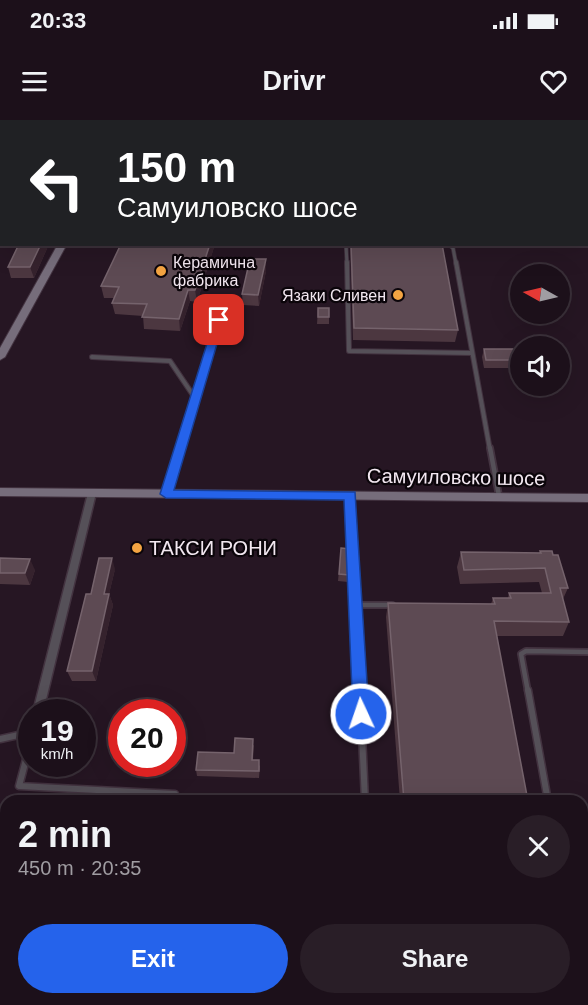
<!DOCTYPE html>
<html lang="en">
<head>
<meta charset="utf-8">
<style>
  body { margin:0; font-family:Arial,sans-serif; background:#291e27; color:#f1f3f6; height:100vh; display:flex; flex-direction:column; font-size:22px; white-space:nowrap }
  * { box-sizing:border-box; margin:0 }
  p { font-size:20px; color:#a09da2 }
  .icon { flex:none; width:33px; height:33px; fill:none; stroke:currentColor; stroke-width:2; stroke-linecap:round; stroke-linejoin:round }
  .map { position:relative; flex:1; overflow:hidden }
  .drawer { position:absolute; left:0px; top:675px; width:588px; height:210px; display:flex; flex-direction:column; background:#1c101a; border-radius:18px 18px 0 0; box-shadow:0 6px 24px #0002,0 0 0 2px #3a3039 }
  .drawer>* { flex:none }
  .hud { position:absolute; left:0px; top:0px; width:588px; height:126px; box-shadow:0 6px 24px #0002,0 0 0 2px #3a3039; background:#202124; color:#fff; overflow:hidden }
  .needle { width:39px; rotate:278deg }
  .fabs { position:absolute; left:510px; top:144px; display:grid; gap:12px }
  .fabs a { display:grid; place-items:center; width:60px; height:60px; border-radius:50%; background:#1c101a; box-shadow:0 6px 24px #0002,0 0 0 2px #3a3039; font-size:30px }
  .speed { position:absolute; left:18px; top:579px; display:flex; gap:12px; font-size:30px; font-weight:700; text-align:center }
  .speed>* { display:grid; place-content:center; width:78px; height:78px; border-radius:50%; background:#1c101a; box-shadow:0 6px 24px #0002,0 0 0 2px #3a3039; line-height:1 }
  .speed small { font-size:15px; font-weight:400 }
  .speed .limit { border:9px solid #d22; background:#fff; color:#111 }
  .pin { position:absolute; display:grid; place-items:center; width:51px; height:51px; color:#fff; margin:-26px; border-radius:12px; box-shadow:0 3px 9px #0006 }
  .me { position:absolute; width:66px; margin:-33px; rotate:357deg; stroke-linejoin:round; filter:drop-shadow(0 0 4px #0008) }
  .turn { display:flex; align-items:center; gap:21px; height:126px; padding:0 18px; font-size:27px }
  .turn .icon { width:78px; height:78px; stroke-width:2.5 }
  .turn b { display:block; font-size:42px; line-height:51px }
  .round { display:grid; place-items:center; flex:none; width:63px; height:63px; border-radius:32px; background:#291e27 }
  .summary { display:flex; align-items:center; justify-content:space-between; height:102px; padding:0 18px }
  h1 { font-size:36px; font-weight:700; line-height:45px }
  .action { display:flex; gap:12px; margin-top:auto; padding:12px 18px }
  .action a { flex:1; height:69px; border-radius:36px; background:#2563eb; color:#fff; font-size:24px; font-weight:700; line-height:69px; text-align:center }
  .action a+a { background:#291e27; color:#f1f3f6 }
  .status { display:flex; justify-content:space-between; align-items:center; height:42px; padding:0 30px; background:#1c101a; direction:ltr }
  .status svg { height:16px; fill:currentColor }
  header { display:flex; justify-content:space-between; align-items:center; height:78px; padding:0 18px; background:#1c101a; font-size:27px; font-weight:700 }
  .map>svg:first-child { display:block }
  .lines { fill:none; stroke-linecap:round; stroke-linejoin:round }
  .lane-far3-casing { stroke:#433340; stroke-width:4.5 }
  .lane-far2-casing { stroke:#433340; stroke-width:6 }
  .lane-far1-casing { stroke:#433340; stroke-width:8 }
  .lane-casing { stroke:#433340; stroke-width:9 }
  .street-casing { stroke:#433340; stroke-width:3 }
  .secondary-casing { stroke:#433340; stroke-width:2 }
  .lane-far3 { stroke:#555058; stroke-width:3 }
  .lane-far2 { stroke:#555058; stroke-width:4 }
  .lane-far1 { stroke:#555058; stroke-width:4.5 }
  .lane { stroke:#555058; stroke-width:6 }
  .street { fill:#555058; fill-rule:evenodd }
  .secondary { fill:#766d7b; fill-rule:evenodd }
  .wall { fill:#4c3740 }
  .shaded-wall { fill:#35222d }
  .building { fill:#5d4a53; stroke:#75636c; stroke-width:1.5 }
  .route { fill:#2563eb; stroke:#184099; stroke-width:1.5 }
  .poi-dot { fill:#f3a442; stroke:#0b050a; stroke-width:2 }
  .labels { text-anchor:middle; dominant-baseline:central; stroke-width:4.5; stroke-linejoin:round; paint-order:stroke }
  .far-poi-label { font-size:16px; fill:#f2e7f0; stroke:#0b050a; text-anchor:start }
  .street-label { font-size:20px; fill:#f2e7f0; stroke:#0b050a }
  .poi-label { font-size:20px; fill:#f2e7f0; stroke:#0b050a; text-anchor:start }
</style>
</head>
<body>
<div class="status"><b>20:33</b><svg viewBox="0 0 49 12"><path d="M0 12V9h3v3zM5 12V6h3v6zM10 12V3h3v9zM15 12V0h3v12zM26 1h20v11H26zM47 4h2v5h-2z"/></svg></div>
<header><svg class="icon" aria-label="menu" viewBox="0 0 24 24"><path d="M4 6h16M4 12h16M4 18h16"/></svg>Drivr<svg class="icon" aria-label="heart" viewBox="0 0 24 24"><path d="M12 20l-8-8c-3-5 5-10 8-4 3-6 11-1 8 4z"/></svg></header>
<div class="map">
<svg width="588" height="885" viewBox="0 0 588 885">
  <rect width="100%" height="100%" fill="#261623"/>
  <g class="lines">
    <g class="lane-far3-casing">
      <g id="lane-far3">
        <polyline points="346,124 347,144"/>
        <polyline points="448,124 453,128 456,144"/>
      </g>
    </g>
    <g class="lane-far2-casing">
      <g id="lane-far2">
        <polyline points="347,142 349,231 472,233"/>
        <polyline points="456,142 490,330"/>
        <polyline points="92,237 170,241 195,278"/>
        <polyline points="179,330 225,180"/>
      </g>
    </g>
    <g class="lane-far1-casing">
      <g id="lane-far1">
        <polyline points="490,328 499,376"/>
        <polyline points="166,374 180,328"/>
        <polyline points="351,376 360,572"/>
        <polyline points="356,485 392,485"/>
        <polyline points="528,572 521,534 526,531 588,532"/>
      </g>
    </g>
    <g class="lane-casing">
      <g id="lane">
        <polyline points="360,570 365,681"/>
        <polyline points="528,570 548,681"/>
        <polyline points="32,617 19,666 175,674"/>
        <polyline points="0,619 32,612"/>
      </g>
    </g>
    <g class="street-casing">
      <polygon id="street" points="92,370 96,373 43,592 33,592 88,373"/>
    </g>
    <g class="secondary-casing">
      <g id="secondary">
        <polygon points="129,0 137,0 129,2"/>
        <polygon points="58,124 67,124 5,237 0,240 0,228"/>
        <polygon points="0,368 588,374 588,382 0,376"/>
      </g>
    </g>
    <use href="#lane-far3" class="lane-far3"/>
    <use href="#lane-far2" class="lane-far2"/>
    <use href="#lane-far1" class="lane-far1"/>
    <use href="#lane" class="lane"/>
    <use href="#street" class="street"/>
    <use href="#secondary" class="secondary"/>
  </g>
  <g class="wall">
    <polygon points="250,0 307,0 306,2 250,2"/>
    <polygon points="49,124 34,158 11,158 8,147"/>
    <polygon points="215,124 197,182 190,181 180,211 144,209 143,196 115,194 112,183 114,178 104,178 101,166"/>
    <polygon points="350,124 442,124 458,210 455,222 353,220"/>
    <polygon points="266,151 259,186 243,185 242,174"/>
    <polygon points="318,188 329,188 329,204 317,204"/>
    <polygon points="484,229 516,240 514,248 484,248 482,237"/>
    <polygon points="341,428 350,429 348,462 338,461"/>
    <polygon points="540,431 553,435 568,468 563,479 569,502 563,516 497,516 528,681 400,681 386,497 388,483 491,484 493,478 508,478 509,473 542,473 539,462 460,464 457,447 461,432 539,433"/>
    <polygon points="0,438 35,450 30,465 0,464"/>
    <polygon points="115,449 109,474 113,485 96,561 72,561 67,551"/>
    <polygon points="254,625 253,640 260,646 259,658 197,656 196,650"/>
  </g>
  <g class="shaded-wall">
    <polygon points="41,124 49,124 34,158 30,147"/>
    <polygon points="210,124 215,124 197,182 195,170"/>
    <polygon points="266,139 266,151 259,186 258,175"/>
    <polygon points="188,170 190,181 180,211 179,199"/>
    <polygon points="112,438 115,449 109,474 113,485 96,561 92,551 104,474"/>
    <polygon points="30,439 35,450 30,465 25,453"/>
  </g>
  <g class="building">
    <polygon points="19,124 41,124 30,147 8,147"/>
    <polygon points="121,124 210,124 195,170 188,170 179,199 142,197 147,184 112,183 119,167 101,166"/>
    <polygon points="351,124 442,124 458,210 354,208"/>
    <polygon points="250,139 266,139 258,175 242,174"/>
    <rect x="318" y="188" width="11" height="9"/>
    <polygon points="484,229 513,229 516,240 486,240"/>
    <polygon points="341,428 350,429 349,455 339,454"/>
    <polygon points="540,431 552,431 553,435 558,435 568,468 560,468 569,502 494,501 528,681 404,681 388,483 495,484 493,478 511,478 509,473 551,473 545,448 464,450 461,432 541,433"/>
    <polygon points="0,438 30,439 25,453 0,453"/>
    <polygon points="99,438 112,438 104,474 109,474 92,551 67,551 86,474 91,474"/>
    <polygon points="235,618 253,619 252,640 259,640 259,651 196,650 198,632 234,633"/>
  </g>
  <polygon class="route" points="215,198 224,200 174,370 355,372 369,594 367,599 361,601 355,599 353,594 344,380 166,378 160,374"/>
  <g class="poi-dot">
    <circle cx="161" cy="151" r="6"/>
    <circle cx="398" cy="175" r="6"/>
    <circle cx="137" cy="428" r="6"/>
  </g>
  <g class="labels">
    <g class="far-poi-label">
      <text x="173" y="142">Керамична<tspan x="173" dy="18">фабрика</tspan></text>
      <text x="386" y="175" text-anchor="end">Язаки Сливен</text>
    </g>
    <g class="street-label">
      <text transform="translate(456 357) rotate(1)">Самуиловско шосе</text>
    </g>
    <g class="poi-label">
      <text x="149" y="428">ТАКСИ РОНИ</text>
    </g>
  </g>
</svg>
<div class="fabs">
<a><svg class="needle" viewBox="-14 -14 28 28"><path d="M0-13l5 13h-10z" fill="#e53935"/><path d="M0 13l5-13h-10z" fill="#a09da2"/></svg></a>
<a><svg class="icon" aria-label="sound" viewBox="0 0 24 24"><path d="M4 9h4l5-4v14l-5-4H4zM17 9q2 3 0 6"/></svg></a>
</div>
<div class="speed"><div>19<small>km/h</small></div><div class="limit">20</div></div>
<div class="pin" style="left:219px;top:200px;background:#d93025"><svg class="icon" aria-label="arrive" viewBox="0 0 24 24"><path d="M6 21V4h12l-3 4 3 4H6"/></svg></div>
<svg class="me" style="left:361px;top:594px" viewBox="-20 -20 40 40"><circle r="17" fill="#2563eb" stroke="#fff" stroke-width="3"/><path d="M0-11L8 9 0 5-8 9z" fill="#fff"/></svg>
<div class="hud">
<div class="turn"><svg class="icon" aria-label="left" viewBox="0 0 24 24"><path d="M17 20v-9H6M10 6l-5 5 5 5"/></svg><div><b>150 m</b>Самуиловско шосе</div></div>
</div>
<section class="drawer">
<div class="summary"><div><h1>2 min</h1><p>450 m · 20:35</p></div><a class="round"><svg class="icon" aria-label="close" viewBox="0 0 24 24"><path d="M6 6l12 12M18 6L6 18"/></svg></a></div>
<div class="action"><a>Exit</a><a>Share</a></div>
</section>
</div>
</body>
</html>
